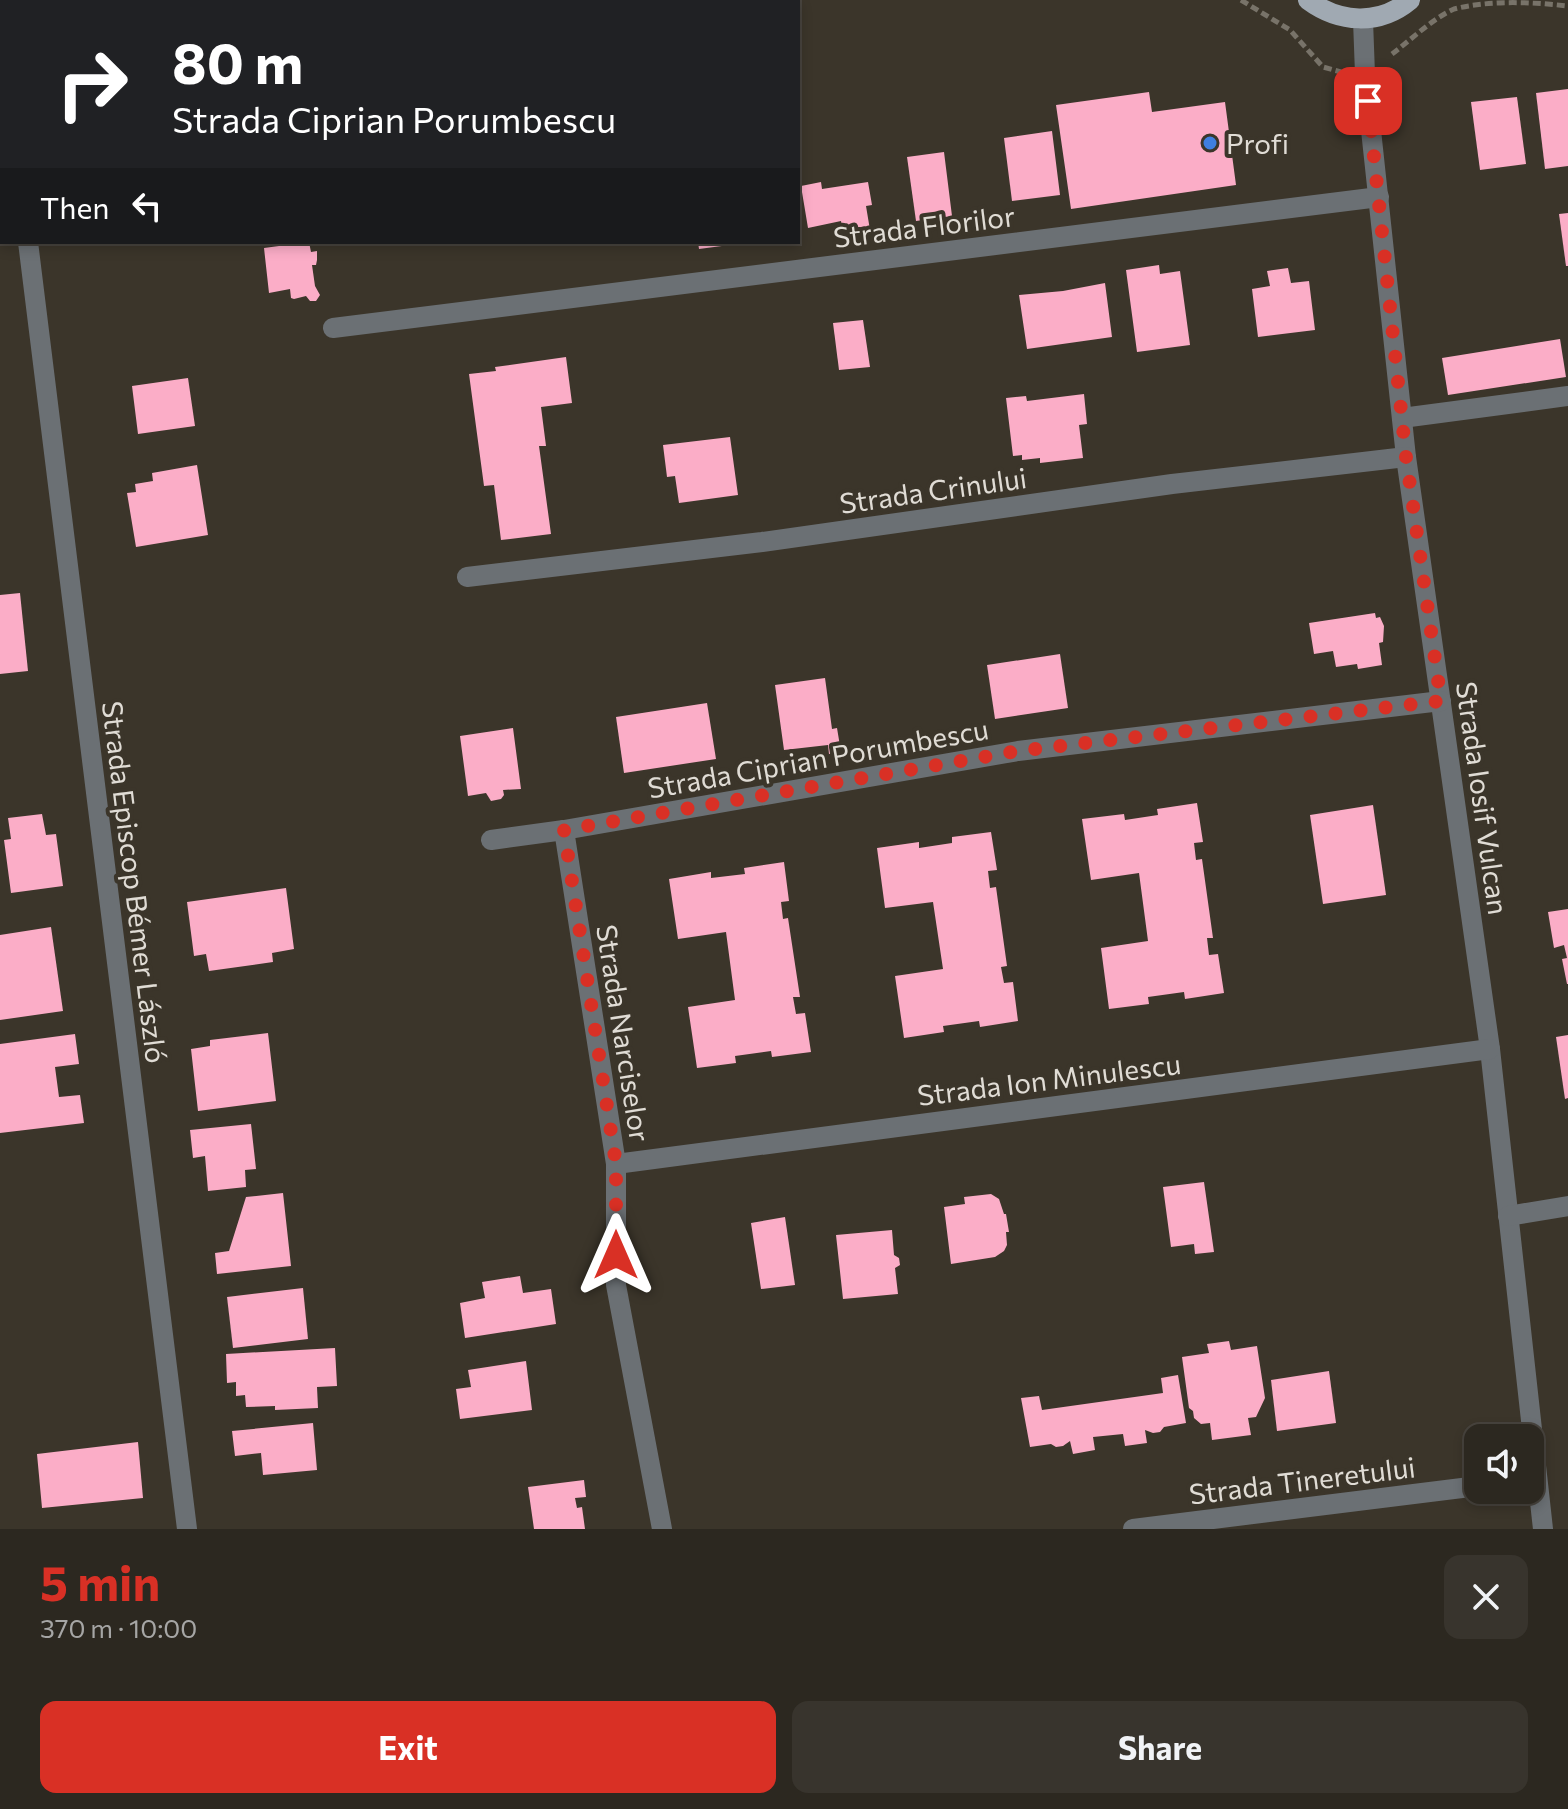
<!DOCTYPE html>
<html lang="en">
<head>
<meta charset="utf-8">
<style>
  body { margin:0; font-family:Commissioner,sans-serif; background:#38342d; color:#f1f3f6; height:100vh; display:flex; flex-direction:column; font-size:30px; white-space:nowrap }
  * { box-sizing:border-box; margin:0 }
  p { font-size:26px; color:#a6a6a5 }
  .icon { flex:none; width:44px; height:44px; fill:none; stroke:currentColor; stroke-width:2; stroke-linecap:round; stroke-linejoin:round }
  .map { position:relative; height:1529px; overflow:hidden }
  .details { display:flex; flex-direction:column; background:#2c2820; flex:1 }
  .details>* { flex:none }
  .guide { position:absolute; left:0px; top:0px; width:800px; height:244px; box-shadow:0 4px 12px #0003,0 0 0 2px #48443e; background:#202124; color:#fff; overflow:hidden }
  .controls { position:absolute; left:1464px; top:1424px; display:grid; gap:16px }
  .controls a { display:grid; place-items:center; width:80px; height:80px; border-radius:16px; background:#2c2820; box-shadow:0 4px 12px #0003,0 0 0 2px #48443e; font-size:40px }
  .pin { position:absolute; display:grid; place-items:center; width:68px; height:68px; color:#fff; margin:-34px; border-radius:16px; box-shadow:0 4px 12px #0006 }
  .me { position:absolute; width:88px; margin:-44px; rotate:0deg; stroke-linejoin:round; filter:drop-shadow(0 0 6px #0008) }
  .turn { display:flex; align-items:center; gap:28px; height:168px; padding:0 40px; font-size:36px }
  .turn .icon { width:104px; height:104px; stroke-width:2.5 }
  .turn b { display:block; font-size:56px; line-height:68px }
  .then { display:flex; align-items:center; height:76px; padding:0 40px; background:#0003; gap:16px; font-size:30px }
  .round { display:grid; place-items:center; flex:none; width:84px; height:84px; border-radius:16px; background:#38342d }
  .overview { display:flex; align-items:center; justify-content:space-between; height:136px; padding:0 40px }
  h1 { font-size:48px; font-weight:700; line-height:60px; color:#d93025 }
  .primary-button { display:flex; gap:16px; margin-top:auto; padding:16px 40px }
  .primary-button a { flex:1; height:92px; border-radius:16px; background:#d93025; color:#fff; font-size:32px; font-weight:700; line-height:92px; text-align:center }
  .primary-button a+a { background:#38342d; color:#f1f3f6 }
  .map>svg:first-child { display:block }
  .building { fill:#fbadc7 }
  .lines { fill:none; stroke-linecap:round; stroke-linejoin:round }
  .path { stroke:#787369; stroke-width:5; stroke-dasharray:8 4; stroke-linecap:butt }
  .minor { stroke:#6b7074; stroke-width:20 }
  .major { stroke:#a0a9b2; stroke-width:20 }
  .route { stroke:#d93025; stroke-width:14; stroke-dasharray:0 25.2 }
  .shop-dot { fill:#3f7fe0; stroke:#3b352a; stroke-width:3 }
  .labels { text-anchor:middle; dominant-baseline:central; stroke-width:8; stroke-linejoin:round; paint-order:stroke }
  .poi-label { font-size:28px; fill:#e0dcd5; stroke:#3b352a; text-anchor:start }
  .street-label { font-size:28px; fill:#e0dcd5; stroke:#3b352a }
</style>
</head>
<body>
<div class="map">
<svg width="1568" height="1529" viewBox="0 0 1568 1529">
  <rect width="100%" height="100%" fill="#3b352a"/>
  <g class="building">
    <polygon points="1568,89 1568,166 1545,169 1536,93"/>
    <polygon points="1149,92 1152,112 1225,102 1236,185 1071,209 1056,105"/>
    <polygon points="1517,97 1526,164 1480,170 1471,102"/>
    <polygon points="1052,131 1060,195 1012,201 1004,138"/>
    <polygon points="944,152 952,216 916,221 907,157"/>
    <polygon points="821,182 822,189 868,182 872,205 866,206 870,230 843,234 841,221 808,228 801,186"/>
    <polygon points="1568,213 1568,266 1566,266 1559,214"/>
    <polygon points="309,242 311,252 317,251 317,260 316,265 312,265 315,286 320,295 316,301 310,301 306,296 294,299 291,298 290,289 269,293 264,248"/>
    <polygon points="698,242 737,242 737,244 699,249"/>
    <polygon points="1159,265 1160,274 1180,271 1190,345 1137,352 1126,270"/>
    <polygon points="1288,268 1291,283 1309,281 1315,330 1258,337 1252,289 1270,286 1267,271"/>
    <polygon points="1105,283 1112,337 1027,349 1019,295 1063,291"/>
    <polygon points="863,320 870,367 839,370 833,323"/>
    <polygon points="1560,339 1566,377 1448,395 1442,358"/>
    <polygon points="566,357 572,403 541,407 546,446 539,446 551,534 501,540 494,485 484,486 469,374 496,371 495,367"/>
    <polygon points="188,378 195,426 138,434 132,386"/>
    <polygon points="1084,394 1087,424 1079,425 1083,458 1040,463 1040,458 1022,460 1022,455 1013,456 1006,398 1026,396 1027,401"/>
    <polygon points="730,437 738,495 679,503 675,476 667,477 663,445"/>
    <polygon points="197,465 208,535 136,547 127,493 136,492 135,484 153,481 152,473"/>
    <polygon points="20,593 28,671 0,674 0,595"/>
    <polygon points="1375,613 1376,618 1380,617 1384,626 1383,642 1379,643 1382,665 1358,669 1357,664 1336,667 1333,651 1314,654 1309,623"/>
    <polygon points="1060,654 1068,708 995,719 987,665"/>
    <polygon points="825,678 832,729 837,728 841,752 829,754 828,745 784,750 775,685"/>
    <polygon points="707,703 716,759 624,773 616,717"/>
    <polygon points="513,728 521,789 503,790 504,795 501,799 491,801 486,793 468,796 460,736"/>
    <polygon points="1197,803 1203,842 1194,843 1196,860 1202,859 1213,938 1207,938 1209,955 1218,954 1224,993 1185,999 1184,992 1148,997 1149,1004 1109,1009 1101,948 1148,941 1139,873 1091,880 1082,819 1124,814 1125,820 1158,815 1157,809"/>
    <polygon points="1373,805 1386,895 1323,904 1310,815"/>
    <polygon points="42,814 46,835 56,834 63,886 11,893 4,840 11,839 8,818"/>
    <polygon points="991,832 997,870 988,871 990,888 996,887 1007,966 1001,967 1004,983 1013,982 1018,1021 980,1027 979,1021 943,1026 944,1032 904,1038 895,976 943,969 933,902 885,908 877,848 919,842 919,848 952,843 952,837"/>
    <polygon points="784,862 789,901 781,902 783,919 788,918 800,997 793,997 796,1014 805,1013 811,1052 772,1057 771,1051 735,1056 736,1063 697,1068 688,1007 735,1000 726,932 678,939 669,879 711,872 711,878 745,874 744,868"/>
    <polygon points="286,888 294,949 272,953 273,962 209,971 206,954 194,956 187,902"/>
    <polygon points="1568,909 1568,984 1567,984 1562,959 1567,958 1564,945 1554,948 1548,912"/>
    <polygon points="51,927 63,1011 0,1020 0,935"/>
    <polygon points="268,1033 276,1101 198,1111 191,1049 210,1046 210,1040"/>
    <polygon points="75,1034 79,1064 55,1067 59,1097 80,1095 84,1123 0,1133 0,1044"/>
    <polygon points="1568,1035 1568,1098 1565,1099 1556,1037"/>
    <polygon points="251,1124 256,1169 245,1170 246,1187 208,1191 205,1156 193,1158 190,1130"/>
    <polygon points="1204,1182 1214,1252 1195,1254 1194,1244 1171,1247 1163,1187"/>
    <polygon points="283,1193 291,1266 217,1274 215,1253 229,1251 246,1197"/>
    <polygon points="991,1194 999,1199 1004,1214 1006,1214 1009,1232 1006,1232 1007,1245 1004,1251 995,1257 951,1264 944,1207 965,1204 964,1197"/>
    <polygon points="785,1217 795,1285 761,1289 751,1223"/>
    <polygon points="892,1230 894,1255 899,1258 900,1265 895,1268 898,1294 843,1299 836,1235"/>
    <polygon points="520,1276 523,1293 551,1289 556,1324 465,1338 460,1303 485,1298 482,1282"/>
    <polygon points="303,1288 308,1339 233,1348 227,1297"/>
    <polygon points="1229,1341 1231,1350 1257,1346 1265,1398 1256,1417 1248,1418 1251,1435 1212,1440 1210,1423 1201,1424 1194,1418 1193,1411 1189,1408 1182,1357 1209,1353 1207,1344"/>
    <polygon points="335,1348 337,1386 317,1387 318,1408 275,1410 275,1406 246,1407 245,1395 236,1396 236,1382 227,1383 226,1354"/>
    <polygon points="526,1361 532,1410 460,1419 456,1389 471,1387 468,1370"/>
    <polygon points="1329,1371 1336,1423 1277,1431 1271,1380"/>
    <polygon points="1178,1375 1186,1423 1164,1427 1160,1432 1153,1433 1145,1430 1147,1443 1125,1446 1123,1434 1093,1437 1095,1450 1073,1454 1070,1441 1063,1446 1056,1447 1051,1444 1030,1447 1021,1398 1039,1396 1042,1410 1163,1393 1161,1378"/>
    <polygon points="313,1423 317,1470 263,1475 261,1453 235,1456 232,1431"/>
    <polygon points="138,1442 143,1498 42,1508 37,1454"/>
    <polygon points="584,1480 586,1497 575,1498 577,1508 582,1507 585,1529 534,1529 528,1487"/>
  </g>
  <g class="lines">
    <g class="path">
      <polyline points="1241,0 1290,30 1323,67 1341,72"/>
      <path d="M1392 54C1412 39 1432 19 1454 9 1490 0 1531 2 1568 6"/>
    </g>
    <g class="minor">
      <polyline points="0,16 2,33"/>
      <polyline points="1363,20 1365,74 1406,457 1490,1049 1543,1529"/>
      <polyline points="28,242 187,1529"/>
      <polyline points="333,328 1379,197"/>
      <polyline points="1402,418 1568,396"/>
      <polyline points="467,577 762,542 1172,484 1406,457"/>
      <polyline points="564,830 616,1164 616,1285 662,1529"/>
      <polyline points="491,840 564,830 1018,751 1441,701"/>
      <polyline points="616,1164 1490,1049"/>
      <polyline points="1508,1216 1568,1206"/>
      <polyline points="1133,1529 1478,1486"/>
    </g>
    <path class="major" d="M1308 0C1339 23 1379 26 1410 0"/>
  </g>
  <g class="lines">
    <polyline class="route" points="616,1255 616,1164 564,830 1018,751 1441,701 1406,457 1368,101"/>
  </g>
  <circle class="shop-dot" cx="1210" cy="143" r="8"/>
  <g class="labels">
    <g class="poi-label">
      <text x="1226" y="143">Profi</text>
    </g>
    <g class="street-label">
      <text transform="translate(924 226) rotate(-7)">Strada Florilor</text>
      <text transform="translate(933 490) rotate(-8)">Strada Crinului</text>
      <text transform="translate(818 758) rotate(-10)">Strada Ciprian Porumbescu</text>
      <text transform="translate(1483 798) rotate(82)">Strada Iosif Vulcan</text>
      <text transform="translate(135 882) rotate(83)">Strada Episcop Bémer László</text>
      <text transform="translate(624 1033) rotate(81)">Strada Narciselor</text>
      <text transform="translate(1049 1079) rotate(-7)">Strada Ion Minulescu</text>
      <text transform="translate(1302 1480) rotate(-7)">Strada Tineretului</text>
    </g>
  </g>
</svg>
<div class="controls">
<a><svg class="icon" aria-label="sound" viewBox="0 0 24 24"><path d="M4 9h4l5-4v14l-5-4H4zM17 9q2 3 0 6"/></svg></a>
</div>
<div class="pin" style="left:1368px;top:101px;background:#d93025"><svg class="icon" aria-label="arrive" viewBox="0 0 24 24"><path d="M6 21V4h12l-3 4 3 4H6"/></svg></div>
<svg class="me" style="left:616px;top:1255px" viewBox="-20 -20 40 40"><path d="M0-17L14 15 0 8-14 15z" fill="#d93025" stroke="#fff" stroke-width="4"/></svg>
<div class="guide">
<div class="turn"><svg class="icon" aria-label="right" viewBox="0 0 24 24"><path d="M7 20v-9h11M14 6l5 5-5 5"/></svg><div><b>80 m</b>Strada Ciprian Porumbescu</div></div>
<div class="then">Then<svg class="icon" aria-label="left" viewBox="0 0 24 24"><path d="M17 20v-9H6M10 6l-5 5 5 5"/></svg></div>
</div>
</div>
<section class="details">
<div class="overview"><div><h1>5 min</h1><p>370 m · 10:00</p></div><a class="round"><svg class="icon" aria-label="close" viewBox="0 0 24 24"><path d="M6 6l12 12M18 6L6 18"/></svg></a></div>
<div class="primary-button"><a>Exit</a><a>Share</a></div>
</section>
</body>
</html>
